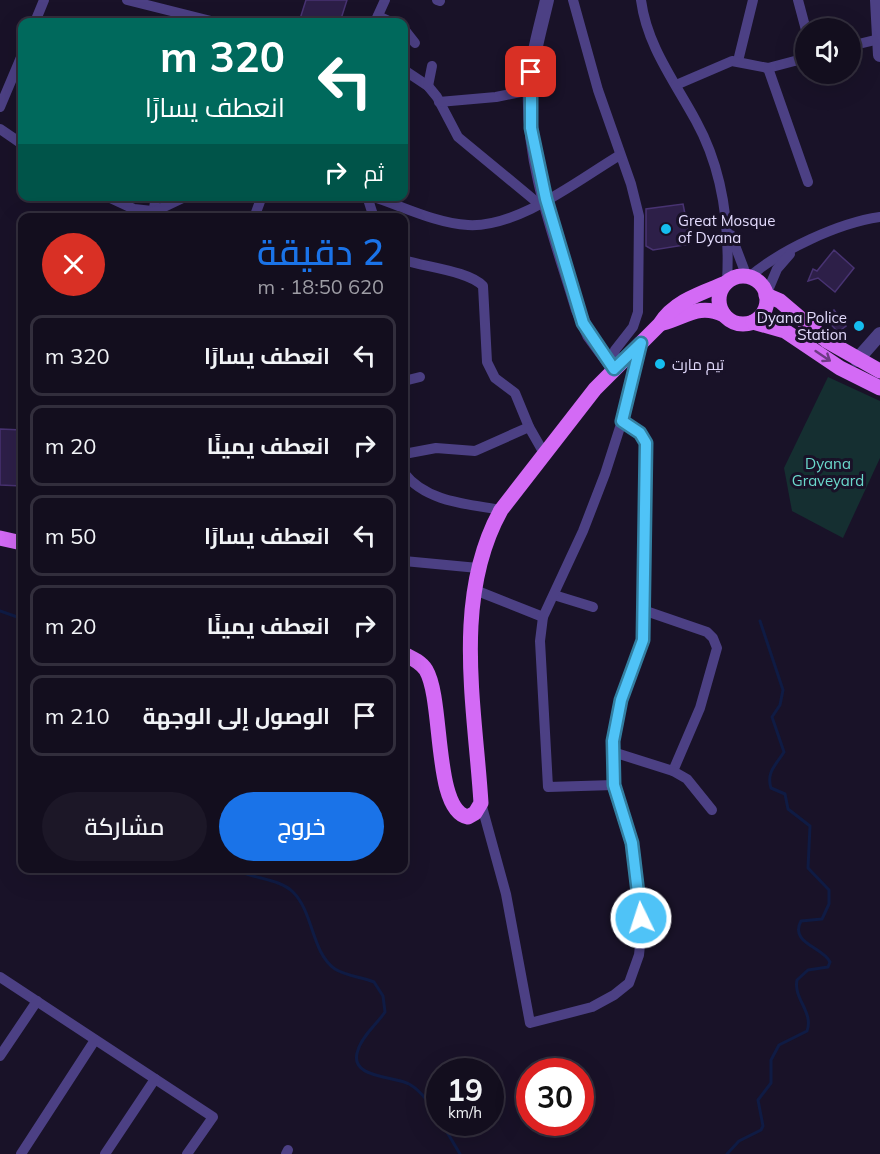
<!DOCTYPE html>
<html lang="ar">
<head>
<meta charset="utf-8">
<style>
  body { margin:0; font-family:Mulish,Cairo,sans-serif; background:#1c1727; color:#f1f3f6; direction:rtl; height:100vh; display:flex; flex-direction:column; font-size:22px; white-space:nowrap }
  * { box-sizing:border-box; margin:0 }
  p { font-size:20px; color:#9d9ca4 }
  .icon { flex:none; width:33px; height:33px; fill:none; stroke:currentColor; stroke-width:2; stroke-linecap:round; stroke-linejoin:round }
  .map { position:relative; flex:1; overflow:hidden; direction:ltr }
  .drawer { position:absolute; left:18px; top:213px; width:390px; height:660px; display:flex; flex-direction:column; background:#130e1e; border-radius:12px; box-shadow:0 6px 24px #0002,0 0 0 2px #322e3c; direction:rtl }
  .drawer>* { flex:none }
  .guide { position:absolute; left:18px; top:18px; width:390px; height:183px; border-radius:12px; box-shadow:0 6px 24px #0002,0 0 0 2px #322e3c; direction:rtl; background:#00695c; color:#fff; overflow:hidden }
  .buttons { position:absolute; left:795px; top:18px; display:grid; gap:12px }
  .buttons a { display:grid; place-items:center; width:66px; height:66px; border-radius:50%; background:#130e1e; box-shadow:0 6px 24px #0002,0 0 0 2px #322e3c; font-size:30px }
  .speed { position:absolute; left:426px; top:1058px; display:flex; gap:12px; font-size:30px; font-weight:700; text-align:center }
  .speed>* { display:grid; place-content:center; width:78px; height:78px; border-radius:50%; background:#130e1e; box-shadow:0 6px 24px #0002,0 0 0 2px #322e3c; line-height:1 }
  .speed small { font-size:15px; font-weight:400 }
  .speed .limit { border:9px solid #d22; background:#fff; color:#111 }
  .pin { position:absolute; display:grid; place-items:center; width:51px; height:51px; color:#fff; margin:-26px; border-radius:12px; box-shadow:0 3px 9px #0006 }
  .me { position:absolute; width:66px; margin:-33px; rotate:356deg; stroke-linejoin:round; filter:drop-shadow(0 0 4px #0008) }
  .turn { display:flex; align-items:center; gap:21px; height:126px; padding:0 24px; font-size:27px }
  .turn .icon { width:78px; height:78px; stroke-width:2.5 }
  .turn b { display:block; font-size:42px; line-height:51px }
  .then { display:flex; align-items:center; height:57px; padding:0 24px; background:#0003; gap:12px; font-size:22px }
  .round { display:grid; place-items:center; flex:none; width:63px; height:63px; border-radius:32px; background:#1c1727 }
  .headline { display:flex; align-items:center; justify-content:space-between; height:102px; padding:0 24px }
  h1 { font-size:36px; font-weight:600; line-height:45px; color:#1a73e8 }
  .cta { display:flex; gap:12px; margin-top:auto; padding:12px 24px }
  .cta a { flex:1; height:69px; border-radius:36px; background:#1a73e8; color:#fff; font-size:24px; font-weight:600; line-height:69px; text-align:center }
  .cta a+a { background:#1c1727; color:#f1f3f6 }
  ul { padding:0; list-style:none }
  li { display:flex; align-items:center; gap:18px; height:81px; margin:0 12px 9px; padding:0 12px; border:3px solid #322e3c; border-radius:12px }
  li div { flex:1 }
  li b { display:block; font-size:22px }
  li em { font-style:normal }
  .map>svg:first-child { display:block }
  .green { fill:#152f31 }
  .lines { fill:none; stroke-linecap:round; stroke-linejoin:round }
  .stream { stroke:#0f1b44; stroke-width:3 }
  .building { fill:#2d1f48; stroke:#483372; stroke-width:1.5 }
  .minor { stroke:#4c4084; stroke-width:10 }
  .tertiary { stroke:#4c4084; stroke-width:14 }
  .primary { stroke:#d36af5; stroke-width:15 }
  .oneway { stroke:#6d3a84 }
  .route-casing { stroke:#337fa1; stroke-width:15 }
  .route { stroke:#4fc3f7; stroke-width:10 }
  .poi-dot { fill:#15bdef; stroke:#191228; stroke-width:2 }
  .labels { text-anchor:middle; dominant-baseline:central; stroke-width:6; stroke-linejoin:round; paint-order:stroke }
  .poi-label { font-size:15px; fill:#e3dbfd; stroke:#191228; text-anchor:start }
  .park-label { font-size:15px; fill:#6bd9cc; stroke:#191228 }
</style>
</head>
<body>
<div class="map">
<svg width="880" height="1154" viewBox="0 0 880 1154">
  <rect width="100%" height="100%" fill="#191228"/>
  <polygon class="green" points="828,377 880,401 880,458 843,538 792,511 784,468"/>
  <g class="lines">
    <g class="stream">
      <polyline points="0,611 20,618 22,635"/>
      <path d="M233 868C252 880 277 877 293 892 314 913 311 952 335 969 346 976 362 977 374 982L383 996 385 1012C377 1024 362 1036 358 1050 347 1079 396 1076 409 1084 422 1091 432 1107 440 1120"/>
      <polyline points="441,1122 460,1154"/>
      <path d="M727 1154 739 1141 761 1130 763 1126 758 1100 771 1083V1060L779 1045 807 1031C814 1012 793 999 797 980L808 970 828 967 830 962C823 947 789 943 801 921L822 919 829 904V890L808 868 810 826 788 809 785 794 771 788C766 772 776 765 784 752L772 717 780 705 783 690 760 621"/>
    </g>
  </g>
  <g class="building">
    <polygon points="306,0 347,0 340,22 299,22"/>
    <polygon points="683,204 691,244 653,250 646,246 646,209"/>
    <polygon points="834,250 854,268 835,292 818,278 808,281 813,269 817,271"/>
    <polygon points="834,310 846,326 838,332 823,316"/>
    <polygon points="0,429 22,430 22,486 0,485"/>
  </g>
  <g class="lines">
    <g class="minor">
      <polyline points="127,0 215,22"/>
      <polyline points="437,0 440,1"/>
      <polyline points="573,0 598,90 631,184 639,216 638,312 633,327 615,350 614,357 618,366"/>
      <path d="M641 0C647 46 675 82 696 121 723 170 730 227 727 282"/>
      <polyline points="798,0 806,30"/>
      <polyline points="378,16 391,22"/>
      <polyline points="35,22 44,0"/>
      <polyline points="375,22 385,0"/>
      <polyline points="404,29 415,43"/>
      <polyline points="850,46 879,39"/>
      <polyline points="738,61 753,0"/>
      <polyline points="768,68 808,182"/>
      <polyline points="404,70 428,86 437,97 458,137 539,204"/>
      <polyline points="676,85 732,61 768,68 806,58"/>
      <polyline points="428,86 432,66"/>
      <polyline points="439,102 496,97 530,90"/>
      <polyline points="0,107 22,55"/>
      <polyline points="0,129 22,144"/>
      <polyline points="106,196 134,209 152,211"/>
      <polyline points="367,196 374,218"/>
      <path d="M371 196C402 206 435 223 468 225 518 228 578 180 620 155"/>
      <polyline points="153,214 156,196"/>
      <polyline points="147,215 187,196"/>
      <polyline points="254,218 262,196"/>
      <polyline points="731,235 747,277"/>
      <path d="M404 260C425 267 469 271 483 286L487 362 495 378 515 393 529 427 545 455"/>
      <path d="M749 277C781 250 838 223 880 217"/>
      <polyline points="766,295 777,269 790,254"/>
      <polyline points="404,381 420,377"/>
      <polyline points="404,454 436,448 475,451 529,427"/>
      <path d="M404 473C426 502 468 504 501 510"/>
      <polyline points="404,561 478,568"/>
      <polyline points="475,590 543,617"/>
      <polyline points="554,595 593,607"/>
      <polyline points="613,752 673,771 700,708 717,648 713,638 707,632 643,610"/>
      <polyline points="673,771 687,779 712,810"/>
      <polyline points="614,785 548,787 540,641 543,617 583,531 605,474 622,421 641,344"/>
      <polyline points="481,803 506,894 530,1023 592,1007 614,995 629,983 639,955 641,935 637,870 614,785 613,741 617,713 643,640 646,443 640,433 622,421"/>
      <polyline points="0,977 213,1117 187,1154"/>
      <polyline points="0,1056 37,1001"/>
      <polyline points="21,1154 95,1040"/>
      <polyline points="105,1154 155,1079"/>
      <polyline points="286,1154 288,1150"/>
    </g>
    <g class="tertiary">
      <path d="M547 0C540 30 531 59 530 90 527 164 557 240 578 310L589 335 614 369"/>
      <polyline points="877,0 880,55"/>
      <polyline points="857,360 880,334"/>
    </g>
    <g class="primary">
      <circle cx="743" cy="300" r="24"/>
      <polyline points="766,295 780,301 827,341 880,371"/>
      <polyline points="753,322 785,331 840,368 880,388"/>
      <path d="M663 323C686 317 699 303 724 315"/>
      <polyline points="0,538 22,543"/>
      <path d="M404 654C412 658 421 662 426 670 444 700 433 811 468 817L475 813 481 803C475 707 452 598 501 510L595 389 660 324C674 301 702 293 726 283"/>
    </g>
  </g>
  <defs><path id="oneway-shaft" d="M-6 0H5M1.5-3L5.5 0L1.5 3" fill="none" stroke-width="1.6" stroke-linecap="round" stroke-linejoin="round" transform="scale(1.5)"/></defs>
  <use class="oneway" href="#oneway-shaft" transform="translate(823 356) rotate(34)"/>
  <g class="lines">
    <g class="route-casing">
      <polyline id="route" points="531,72 531,128 546,199 583,323 614,369 641,343 622,421 640,433 646,443 643,640 621,700 613,741 614,785 632,843 641,918"/>
    </g>
    <use href="#route" class="route"/>
  </g>
  <g class="poi-dot">
    <circle cx="666" cy="229" r="6"/>
    <circle cx="859" cy="326" r="6"/>
    <circle cx="660" cy="364" r="6"/>
  </g>
  <g class="labels">
    <g class="poi-label">
      <text x="678" y="220">Great Mosque<tspan x="678" dy="17">of Dyana</tspan></text>
      <text x="847" y="317" text-anchor="end">Dyana Police<tspan x="847" dy="17">Station</tspan></text>
      <text x="672" y="364">تیم مارت</text>
    </g>
    <g class="park-label">
      <text x="828" y="463">Dyana<tspan x="828" dy="17">Graveyard</tspan></text>
    </g>
  </g>
</svg>
<div class="buttons">
<a><svg class="icon" aria-label="sound" viewBox="0 0 24 24"><path d="M4 9h4l5-4v14l-5-4H4zM17 9q2 3 0 6"/></svg></a>
</div>
<div class="speed"><div>19<small>km/h</small></div><div class="limit">30</div></div>
<div class="pin" style="left:531px;top:72px;background:#d93025"><svg class="icon" aria-label="arrive" viewBox="0 0 24 24"><path d="M6 21V4h12l-3 4 3 4H6"/></svg></div>
<svg class="me" style="left:641px;top:918px" viewBox="-20 -20 40 40"><circle r="17" fill="#4fc3f7" stroke="#fff" stroke-width="3"/><path d="M0-11L8 9 0 5-8 9z" fill="#fff"/></svg>
<div class="guide">
<div class="turn"><svg class="icon" aria-label="left" viewBox="0 0 24 24"><path d="M17 20v-9H6M10 6l-5 5 5 5"/></svg><div><b>320 m</b>انعطف يسارًا</div></div>
<div class="then">ثم<svg class="icon" aria-label="right" viewBox="0 0 24 24"><path d="M7 20v-9h11M14 6l5 5-5 5"/></svg></div>
</div>
<section class="drawer">
<div class="headline"><div><h1>2 دقيقة</h1><p>620 m · 18:50</p></div><a class="round" style="background:#d93025;color:#fff"><svg class="icon" aria-label="close" viewBox="0 0 24 24"><path d="M6 6l12 12M18 6L6 18"/></svg></a></div>
<ul>
<li><svg class="icon" aria-label="left" viewBox="0 0 24 24"><path d="M17 20v-9H6M10 6l-5 5 5 5"/></svg><div><b>انعطف يسارًا</b></div><em>320 m</em></li>
<li><svg class="icon" aria-label="right" viewBox="0 0 24 24"><path d="M7 20v-9h11M14 6l5 5-5 5"/></svg><div><b>انعطف يمينًا</b></div><em>20 m</em></li>
<li><svg class="icon" aria-label="left" viewBox="0 0 24 24"><path d="M17 20v-9H6M10 6l-5 5 5 5"/></svg><div><b>انعطف يسارًا</b></div><em>50 m</em></li>
<li><svg class="icon" aria-label="right" viewBox="0 0 24 24"><path d="M7 20v-9h11M14 6l5 5-5 5"/></svg><div><b>انعطف يمينًا</b></div><em>20 m</em></li>
<li><svg class="icon" aria-label="arrive" viewBox="0 0 24 24"><path d="M6 21V4h12l-3 4 3 4H6"/></svg><div><b>الوصول إلى الوجهة</b></div><em>210 m</em></li>
</ul>
<div class="cta"><a>خروج</a><a>مشاركة</a></div>
</section>
</div>
</body>
</html>
